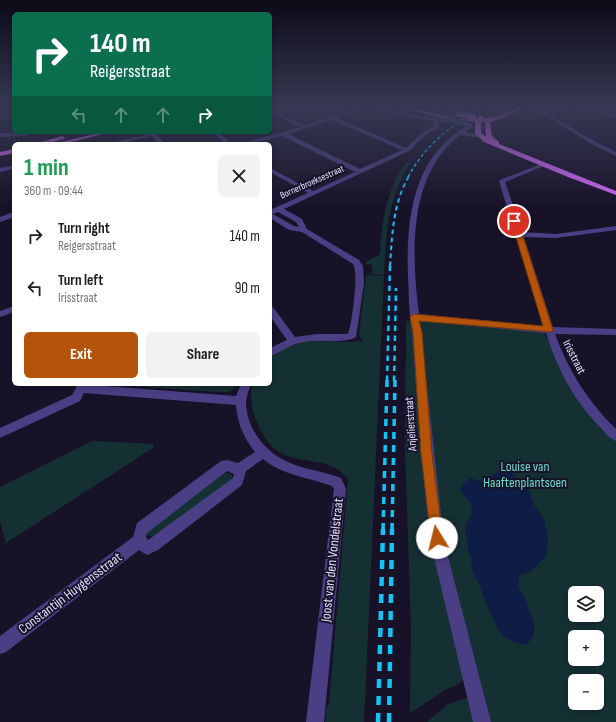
<!DOCTYPE html>
<html lang="en">
<head>
<meta charset="utf-8">
<style>
  body { margin:0; font-family:"Sofia Sans Condensed",sans-serif; background:#f2f2f2; color:#202124; height:100vh; display:flex; flex-direction:column; font-size:15px; white-space:nowrap }
  * { box-sizing:border-box; margin:0 }
  p { font-size:13px; color:#757577 }
  .icon { flex:none; width:22px; height:22px; fill:none; stroke:currentColor; stroke-width:2; stroke-linecap:round; stroke-linejoin:round }
  .map { position:relative; flex:1; overflow:hidden }
  .sheet { position:absolute; left:12px; top:142px; width:260px; height:244px; display:flex; flex-direction:column; background:#fff; border-radius:6px; box-shadow:0 2px 6px #0003 }
  .sheet>* { flex:none }
  .top-card { position:absolute; left:12px; top:12px; width:260px; height:122px; border-radius:6px; box-shadow:0 2px 6px #0003; background:#0b6e4f; color:#fff; overflow:hidden }
  .tools { position:absolute; left:568px; top:586px; display:grid; gap:8px }
  .tools a { display:grid; place-items:center; width:36px; height:36px; border-radius:6px; background:#fff; box-shadow:0 2px 6px #0003; font-size:20px }
  .pin { position:absolute; display:grid; place-items:center; width:34px; height:34px; color:#fff; margin:-17px; border:2px solid #fff; border-radius:50%; box-shadow:0 1px 4px #0007 }
  .me { position:absolute; width:44px; margin:-22px; rotate:351deg; stroke-linejoin:round; filter:drop-shadow(0 0 3px #0008) }
  .turn { display:flex; align-items:center; gap:14px; height:84px; padding:0 12px; font-size:18px }
  .turn .icon { width:52px; height:52px; stroke-width:2.5 }
  .turn b { display:block; font-size:28px; line-height:34px }
  .lanes { display:flex; align-items:center; height:38px; padding:0 12px; background:#0003; justify-content:center; gap:20px; direction:ltr }
  .lanes .off { opacity:.35 }
  .round { display:grid; place-items:center; flex:none; width:42px; height:42px; border-radius:6px; background:#f2f2f2 }
  .overview { display:flex; align-items:center; justify-content:space-between; height:68px; padding:0 12px }
  h1 { font-size:24px; font-weight:700; line-height:30px; color:#1e9e55 }
  .cta { display:flex; gap:8px; margin-top:auto; padding:8px 12px }
  .cta a { flex:1; height:46px; border-radius:6px; background:#b45309; color:#fff; font-size:16px; font-weight:700; line-height:46px; text-align:center }
  .cta a+a { background:#f2f2f2; color:#202124 }
  ul { padding:0; list-style:none }
  li { display:flex; align-items:center; gap:12px; height:52px; padding:0 12px }
  li div { flex:1 }
  li b { display:block; font-size:15px }
  li em { font-style:normal }
  .map>svg:first-child { display:block }
  .green { fill:#153033; fill-rule:evenodd }
  .water { fill:#0e1c46 }
  .lines { fill:none; stroke-linecap:round; stroke-linejoin:round }
  .minor { fill:#4a3f85; fill-rule:evenodd }
  .major { fill:#d268f8; fill-rule:evenodd }
  .rail-far4 { stroke:#11c4f4; stroke-width:1.5; stroke-dasharray:3.5 2.5; stroke-linecap:butt }
  .rail-far3 { stroke:#11c4f4; stroke-width:2; stroke-dasharray:4.5 3.5; stroke-linecap:butt }
  .rail-far2 { stroke:#11c4f4; stroke-width:2.5; stroke-dasharray:5.5 4.5; stroke-linecap:butt }
  .rail-far1 { stroke:#11c4f4; stroke-width:3.5; stroke-dasharray:7 6; stroke-linecap:butt }
  .rail { stroke:#11c4f4; stroke-width:4.5; stroke-dasharray:9 8; stroke-linecap:butt }
  .minor-bridge { stroke:#4a3f85; stroke-width:5.5 }
  .major-bridge { stroke:#d268f8; stroke-width:5.5 }
  .route { fill:#b45309; stroke:#753606 }
  .labels { text-anchor:middle; dominant-baseline:central; stroke-width:4; stroke-linejoin:round; paint-order:stroke }
  .far-street-label { font-size:10px; fill:#e3dbfd; stroke:#181229 }
  .street-label { font-size:12px; fill:#e3dbfd; stroke:#181229 }
  .near-park-label { font-size:14px; fill:#6adbcb; stroke:#181229 }
  .near-street-label { font-size:14px; fill:#e3dbfd; stroke:#181229 }
</style>
</head>
<body>
<div class="map">
<svg width="616" height="722" viewBox="0 0 616 722">
  <rect width="100%" height="100%" fill="#181229"/>
  <g class="green">
    <path d="M406 162 410 163C388 197 386 235 384 275L366 274 372 273V265L366 264V262L380 254C382 219 386 192 406 162Z"/>
    <path d="M366 275 384 276 364 722H325L326 708 329 704 348 480C334 456 300 465 279 452 268 445 260 431 256 420 252 409 249 395 253 384H270V359L273 354 285 348 303 341 348 342 363 341 359 335Z"/>
    <polygon points="406,321 412,321 428,534 454,628 464,679 457,685 448,688 410,713 411,628 405,448"/>
    <path d="M420 321 543 331 582 403 616 434V722H488L445 553 429 467ZM575 593H597V615H575ZM575 637H597V659H575ZM575 681H597V703H575Z"/>
    <polygon points="103,384 223,384 233,386 234,389 228,392 216,392"/>
    <polygon points="92,441 154,444 153,448 6,543 0,521 0,487"/>
    <polygon points="223,472 232,475 232,483 155,537 147,535 147,529"/>
    <polygon points="471,697 475,722 427,722 448,704"/>
  </g>
  <path class="water" d="M504 468 508 469 530 492 533 503 544 519 548 537 546 556 530 572 520 575C516 588 520 588 525 598 527 602 528 606 529 610 535 625 538 633 526 645L516 643 506 638 498 630 482 593 480 585 471 570 472 560 468 552 467 537 465 529 472 511 471 504 460 490C462 484 466 481 471 478L482 482Z"/>
  <g class="lines">
    <g class="minor">
      <path d="M361 107C385 107 409 115 433 118 439 119 446 117 452 120L449 122H439L438 128 427 134 409 151 284 209 302 219 307 229 359 260 363 266 364 283 356 337C341 345 317 338 299 343 289 345 280 353 270 356V348L287 340 270 316V306L273 307 295 337 317 334H348C352 324 359 272 353 264L302 232 289 230 270 218V210L308 193 270 172V168L313 191 355 172 282 136 249 144H239L300 127 270 112V109L305 125ZM366 108 432 121 434 123V126L423 132 406 148 337 118ZM332 120 402 150 360 169 288 134ZM278 212 296 222 299 227 294 226 273 214Z"/>
      <polygon points="445,107 461,109 467,107 472,107 462,112 445,109"/>
      <polygon points="566,107 576,107 547,113 594,141 616,152 616,156 590,143 540,112"/>
      <polygon points="588,107 594,107 616,115 616,119"/>
      <path d="M464 121 471 124 473 127 465 132 492 137 489 139 460 135C451 143 442 151 436 162 409 203 413 267 419 314L543 326 499 181 500 180 541 164 546 165 505 182 522 232 556 234 616 226V230L556 238 524 237 553 327 616 329V335L555 334C568 370 588 402 616 429V441C610 439 606 434 602 429 575 403 557 368 546 333L420 321 442 524 447 553 491 722H473L433 553 428 524 421 454 412 332C409 314 409 296 408 277 406 222 412 156 467 126L461 123Z"/>
      <polygon points="32,132 27,136 0,137 0,133"/>
      <polygon points="158,132 169,132 157,135 165,144 159,144 152,136 117,144 106,144"/>
      <polygon points="213,132 219,132 231,144 225,144"/>
      <polygon points="14,165 14,169 0,172 0,168"/>
      <polygon points="14,212 14,217 0,222 0,217"/>
      <polygon points="14,306 14,312 0,317 0,311"/>
      <path d="M78 384 236 396 241 384H251C249 390 246 396 246 402 246 428 265 452 288 462 305 470 324 471 341 478L346 489 324 722H306L334 489 332 486 329 485C306 477 283 475 263 459L246 471 242 485 158 550 147 555 139 550 6 652 0 654V636L133 537 137 523 221 461 227 460 238 463 255 452C244 438 237 423 236 405L84 393 80 401 0 438V428L72 395ZM227 471 234 474 233 478 148 540 146 537 147 533Z"/>
    </g>
    <g class="major">
      <polygon points="396,107 405,107 456,118 453,120"/>
      <path d="M520 107H526L505 117 490 122 492 136 499 142V144L616 191V195L568 177 484 142 475 133V122L465 120 468 118 477 119 481 115 484 117 482 119 495 117ZM481 122H485L486 137 491 141 481 133Z"/>
      <polygon points="102,132 112,132 63,144 53,144"/>
      <polygon points="62,136 65,138 64,139 45,144 35,144"/>
      <polygon points="14,149 14,153 0,156 0,152"/>
    </g>
    <path class="rail-far4" d="M408 177C426 144 452 124 485 107"/>
    <path class="rail-far3" d="M390 266C392 235 393 203 409 176"/>
    <g class="rail-far2">
      <polyline points="387,381 390,265"/>
      <polyline points="394,381 396,288"/>
    </g>
    <g class="rail-far1">
      <polyline points="383,530 387,380"/>
      <polyline points="392,530 395,380"/>
    </g>
    <g class="rail">
      <polyline points="378,722 383,529"/>
      <polyline points="389,722 392,529"/>
    </g>
    <polyline class="minor-bridge" points="449,120 464,123"/>
    <polyline class="major-bridge" points="458,114 474,117"/>
  </g>
  <linearGradient id="sky" x2="0" y2="1"><stop stop-color="#0d0a17"/><stop offset="0.51" stop-color="#373954"/><stop offset="1" stop-color="#373954" stop-opacity="0"/></linearGradient>
  <rect width="616" height="208" fill="url(#sky)"/>
  <polygon class="route" points="512,219 518,221 553,330 552,332 419,321 422,332 432,454 443,538 442,543 437,545 433,543 431,538 421,454 413,332 410,317 414,314 543,326 511,221"/>
  <g class="labels">
    <g class="far-street-label">
      <text transform="translate(312 182) rotate(-24)">Bornerbroeksestraat</text>
    </g>
    <g class="street-label">
      <text transform="translate(574 357) rotate(63)">Irisstraat</text>
      <text transform="translate(411 424) rotate(-94)">Anjelierstraat</text>
    </g>
    <g class="near-park-label">
      <text x="525" y="466">Louise van<tspan x="525" dy="16">Haaftenplantsoen</tspan></text>
    </g>
    <g class="near-street-label">
      <text transform="translate(332 560) rotate(-84)">Joost van den Vondelstraat</text>
      <text transform="translate(70 593) rotate(-37)">Constantijn Huygensstraat</text>
    </g>
  </g>
</svg>
<div class="tools">
<a><svg class="icon" aria-label="layers" viewBox="0 0 24 24"><path d="M12 4l9 5-9 5-9-5zM3 14l9 5 9-5"/></svg></a>
<a>+</a>
<a>−</a>
</div>
<div class="pin" style="left:514px;top:221px;background:#d93025"><svg class="icon" aria-label="arrive" viewBox="0 0 24 24"><path d="M6 21V4h12l-3 4 3 4H6"/></svg></div>
<svg class="me" style="left:437px;top:538px" viewBox="-20 -20 40 40"><circle r="19" fill="#fff"/><path d="M0-13L10 11 0 6-10 11z" fill="#b45309"/></svg>
<div class="top-card">
<div class="turn"><svg class="icon" aria-label="right" viewBox="0 0 24 24"><path d="M7 20v-9h11M14 6l5 5-5 5"/></svg><div><b>140 m</b>Reigersstraat</div></div>
<div class="lanes"><svg class="icon off" aria-label="left" viewBox="0 0 24 24"><path d="M17 20v-9H6M10 6l-5 5 5 5"/></svg><svg class="icon off" aria-label="ahead" viewBox="0 0 24 24"><path d="M12 20V5M6 11l6-6 6 6"/></svg><svg class="icon off" aria-label="ahead" viewBox="0 0 24 24"><path d="M12 20V5M6 11l6-6 6 6"/></svg><svg class="icon" aria-label="right" viewBox="0 0 24 24"><path d="M7 20v-9h11M14 6l5 5-5 5"/></svg></div>
</div>
<section class="sheet">
<div class="overview"><div><h1>1 min</h1><p>360 m · 09:44</p></div><a class="round"><svg class="icon" aria-label="close" viewBox="0 0 24 24"><path d="M6 6l12 12M18 6L6 18"/></svg></a></div>
<ul>
<li><svg class="icon" aria-label="right" viewBox="0 0 24 24"><path d="M7 20v-9h11M14 6l5 5-5 5"/></svg><div><b>Turn right</b><p>Reigersstraat</p></div><em>140 m</em></li>
<li><svg class="icon" aria-label="left" viewBox="0 0 24 24"><path d="M17 20v-9H6M10 6l-5 5 5 5"/></svg><div><b>Turn left</b><p>Irisstraat</p></div><em>90 m</em></li>
</ul>
<div class="cta"><a>Exit</a><a>Share</a></div>
</section>
</div>
</body>
</html>
